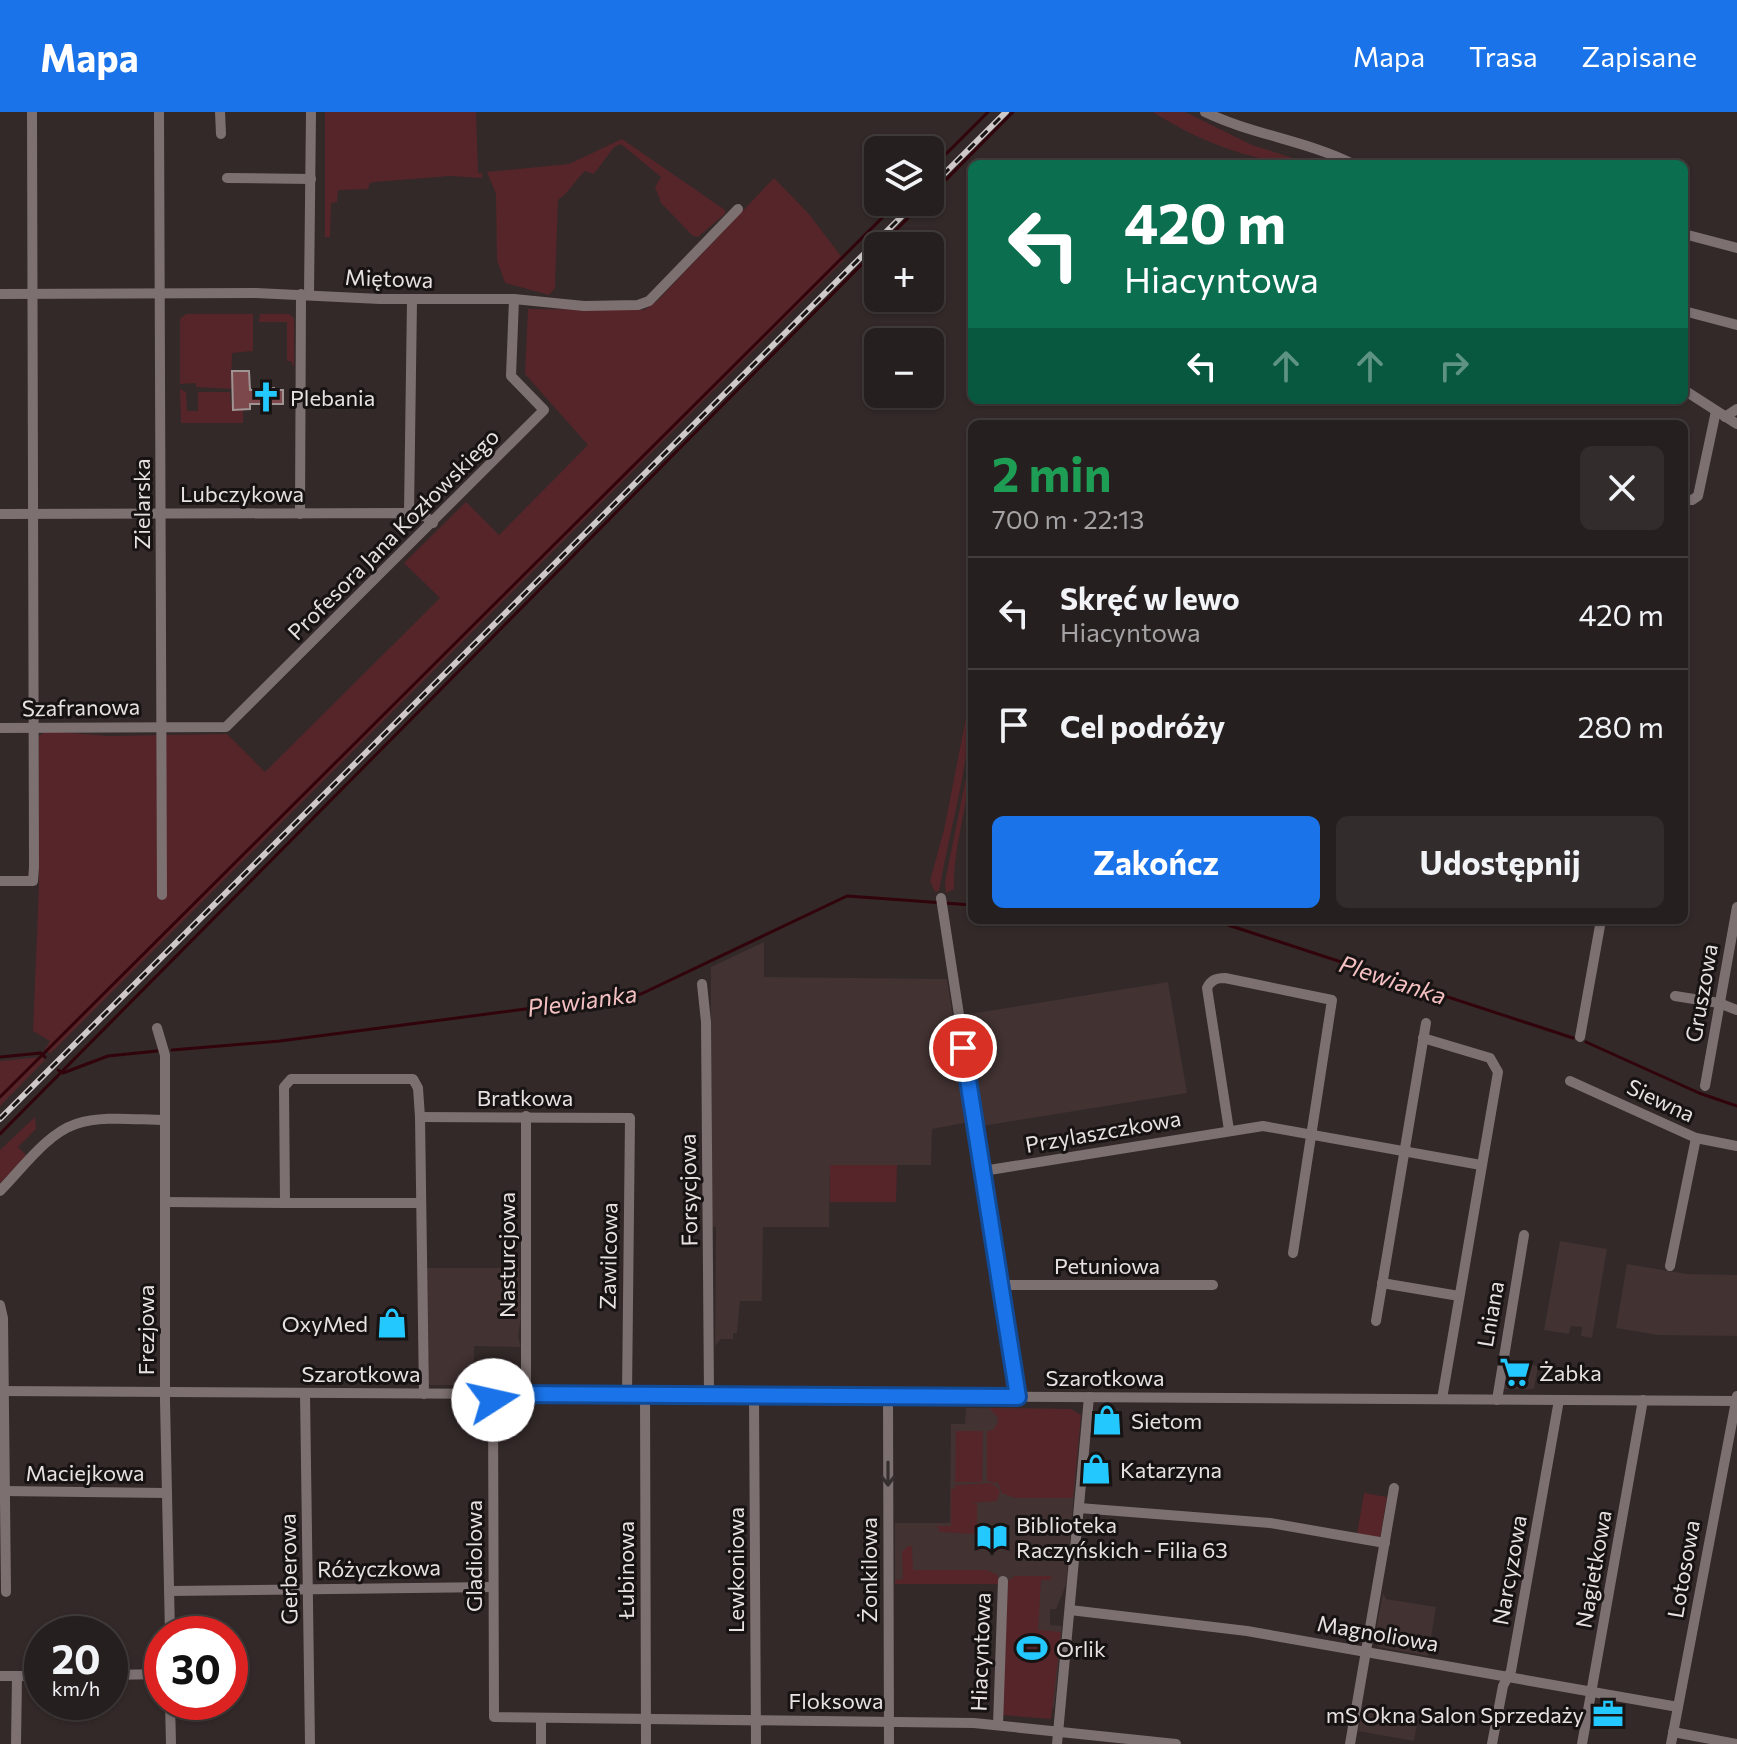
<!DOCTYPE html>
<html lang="pl">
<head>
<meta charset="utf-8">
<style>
  body { margin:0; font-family:Commissioner,sans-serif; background:#322c2c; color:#f1f3f6; height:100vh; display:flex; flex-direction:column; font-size:30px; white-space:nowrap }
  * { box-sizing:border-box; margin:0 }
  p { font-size:26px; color:#a4a2a4 }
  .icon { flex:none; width:44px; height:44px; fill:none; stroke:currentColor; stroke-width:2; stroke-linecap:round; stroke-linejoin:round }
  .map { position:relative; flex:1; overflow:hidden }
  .drawer { position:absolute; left:968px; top:308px; width:720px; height:504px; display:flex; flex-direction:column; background:#261f1f; border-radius:12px; box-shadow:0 2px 6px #0004,0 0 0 2px #423d3d }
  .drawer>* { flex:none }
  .guide { position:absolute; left:968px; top:48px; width:720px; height:244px; border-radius:12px; box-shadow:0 2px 6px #0004,0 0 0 2px #423d3d; background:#0b6e4f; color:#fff; overflow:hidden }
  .buttons { position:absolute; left:864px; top:24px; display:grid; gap:16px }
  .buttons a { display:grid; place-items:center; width:80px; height:80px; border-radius:12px; background:#261f1f; box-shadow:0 2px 6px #0004,0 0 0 2px #423d3d; font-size:40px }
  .speed { position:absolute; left:24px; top:1504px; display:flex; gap:16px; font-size:40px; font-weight:700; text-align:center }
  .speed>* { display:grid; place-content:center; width:104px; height:104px; border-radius:50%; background:#261f1f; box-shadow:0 2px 6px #0004,0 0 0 2px #423d3d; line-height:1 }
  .speed small { font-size:20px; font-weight:400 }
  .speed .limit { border:12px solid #d22; background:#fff; color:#111 }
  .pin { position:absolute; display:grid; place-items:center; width:68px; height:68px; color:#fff; margin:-34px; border:4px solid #fff; border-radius:50%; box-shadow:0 2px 8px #0007 }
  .me { position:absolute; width:88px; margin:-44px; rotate:80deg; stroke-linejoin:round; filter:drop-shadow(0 0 6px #0008) }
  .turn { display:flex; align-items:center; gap:28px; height:168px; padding:0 24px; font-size:36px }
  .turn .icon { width:104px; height:104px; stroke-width:2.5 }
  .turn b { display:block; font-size:56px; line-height:68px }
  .lanes { display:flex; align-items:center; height:76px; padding:0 24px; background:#0003; justify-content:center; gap:40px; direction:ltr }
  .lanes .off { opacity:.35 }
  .round { display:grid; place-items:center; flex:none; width:84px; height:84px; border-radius:12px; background:#322c2c }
  .head { display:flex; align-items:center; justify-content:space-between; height:136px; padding:0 24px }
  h1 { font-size:48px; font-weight:700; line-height:60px; color:#1e9e55 }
  .button { display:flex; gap:16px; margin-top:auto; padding:16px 24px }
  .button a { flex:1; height:92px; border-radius:12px; background:#1a73e8; color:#fff; font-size:32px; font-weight:700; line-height:92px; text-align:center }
  .button a+a { background:#322c2c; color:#f1f3f6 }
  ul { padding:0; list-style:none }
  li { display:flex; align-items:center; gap:24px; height:112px; padding:0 24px; border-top:2px solid #423d3d }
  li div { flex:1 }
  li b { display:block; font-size:30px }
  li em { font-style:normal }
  header { display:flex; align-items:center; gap:48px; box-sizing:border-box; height:112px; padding:0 40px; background:#1a73e8; color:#fff }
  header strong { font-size:38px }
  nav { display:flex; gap:44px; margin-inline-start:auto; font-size:28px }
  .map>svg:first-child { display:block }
  .built { fill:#423232 }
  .green { fill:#552529 }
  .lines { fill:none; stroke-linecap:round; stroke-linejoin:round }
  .stream { stroke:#31040b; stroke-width:3 }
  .building { fill:#7d484b; stroke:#a09393; stroke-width:2 }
  .minor { stroke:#7d7070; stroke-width:10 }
  .rail-casing { stroke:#d0c9c9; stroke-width:6 }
  .rail { stroke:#181313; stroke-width:3; stroke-dasharray:9; stroke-linecap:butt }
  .oneway { stroke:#362f2f }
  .route-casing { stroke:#114b97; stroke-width:20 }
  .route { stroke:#1a73e8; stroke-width:14 }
  .labels { text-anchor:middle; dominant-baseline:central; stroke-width:6; stroke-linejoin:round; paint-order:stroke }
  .street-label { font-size:22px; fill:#e8e1e1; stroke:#181313 }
  .poi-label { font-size:22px; fill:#e8e1e1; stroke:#181313; text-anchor:start }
  .water-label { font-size:24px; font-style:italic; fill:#f5c0c2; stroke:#181313 }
</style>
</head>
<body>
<header>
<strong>Mapa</strong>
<nav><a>Mapa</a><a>Trasa</a><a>Zapisane</a></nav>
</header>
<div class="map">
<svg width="1737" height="1632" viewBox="0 0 1737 1632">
  <rect width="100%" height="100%" fill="#332929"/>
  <g class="built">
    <polygon points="764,830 764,865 947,867 969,1010 932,1017 931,1053 830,1053 829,1115 763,1115 762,1189 740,1189 737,1221 733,1221 733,1227 721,1227 715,1234 716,1115 710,1114 711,855"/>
    <polygon points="1168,870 1187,981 982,1014 963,903"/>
    <polygon points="1560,1129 1607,1137 1592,1226 1581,1224 1582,1215 1571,1214 1569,1222 1544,1218"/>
    <polygon points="1627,1152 1687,1162 1737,1163 1737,1224 1658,1223 1616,1216"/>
    <polygon points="427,1156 519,1156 521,1205 518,1225 521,1235 474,1234 474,1273 430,1273 427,1270 429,1248 427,1245"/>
    <polygon points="1506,1248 1538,1254 1534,1277 1500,1277"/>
    <polygon points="966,1296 1071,1297 1081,1303 1066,1473 1056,1497 1050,1497 1050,1513 1062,1514 1054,1598 998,1468 998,1472 895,1472 895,1411 950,1411 951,1312 965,1312"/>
    <polygon points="1383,1481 1386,1487 1436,1495 1428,1544 1378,1535 1374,1528"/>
    <polygon points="1363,1595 1418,1605 1414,1629 1358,1619"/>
  </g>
  <g class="green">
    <polygon points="325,0 476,0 478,61 482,61 482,66 450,64 375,70 370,71 368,77 338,78 337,90 331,91 330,125 325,125"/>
    <path d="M1153 0H1185L1252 33 1312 52C1256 52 1200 30 1153 0Z"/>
    <path d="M622 27 725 98V102L698 125 693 124 661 91 655 75 661 65 621 32 614 35 594 62 585 59C575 68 569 81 558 88L555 176 549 183 505 171 497 148 496 82 487 60 569 52Z"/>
    <polygon points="774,66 808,101 844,148 50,942 45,937 50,929 33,919 39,773 39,624 46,619 109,624 227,622 265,660 440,486 404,451 466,390 499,423 588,333 525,262 528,197 644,198 658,188"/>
    <polygon points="186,202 253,202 253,239 232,241 231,277 196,275 196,271 180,272 180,207"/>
    <polygon points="260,202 289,202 294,206 294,255 291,249 287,249 287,210 259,210"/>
    <polygon points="180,277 186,280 187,299 198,299 198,280 230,280 231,292 243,292 243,311 181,311"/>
    <path d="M972 575C972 644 951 711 939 779L935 780 930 769 944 718Z"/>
    <path d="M972 636C972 684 953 729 954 777L946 781 945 770Z"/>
    <polygon points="41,945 45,948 0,994 0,949"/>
    <polygon points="35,1005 36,1017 18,1035 27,1044 0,1071 0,1038"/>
    <polygon points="830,1053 897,1053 896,1090 830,1090"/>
    <polygon points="989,1296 1071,1297 1081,1303 1073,1386 1015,1386 1002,1381 998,1371 987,1369 987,1319 993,1318 998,1310 997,1304"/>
    <polygon points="956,1319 983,1319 982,1370 955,1370"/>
    <polygon points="992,1371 1000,1378 997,1389 971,1391 977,1392 977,1422 940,1420 937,1414 951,1414 951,1377 955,1377 955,1373"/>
    <polygon points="1364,1381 1387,1385 1380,1426 1357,1422"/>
    <polygon points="908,1434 912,1434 913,1458 986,1458 998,1463 998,1472 895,1472 895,1468 903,1467 902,1440"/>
    <polygon points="1015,1464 1051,1464 1051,1468 1041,1468 1038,1518 1061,1520 1051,1607 1002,1603 1008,1469"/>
  </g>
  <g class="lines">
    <g class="stream">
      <polyline points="930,58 988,0"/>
      <polyline points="930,84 1013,0"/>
      <polyline points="880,134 924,90"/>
      <polyline points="1213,808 1573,926"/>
      <polyline points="1586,930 1699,981 1737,994"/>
      <polyline points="172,938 280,929 641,882 847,784 972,793"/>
      <polyline points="0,945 41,941 45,945"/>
      <polyline points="58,958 63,961 108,944 157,939"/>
      <polyline points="0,985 898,90"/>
      <polyline points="0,1022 878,136"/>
    </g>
  </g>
  <polygon class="building" points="232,259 249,259 250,278 274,276 274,278 283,278 283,292 250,292 250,297 233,298"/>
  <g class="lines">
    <g class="minor">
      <polyline points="159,0 162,783"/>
      <polyline points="220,0 221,22"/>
      <path d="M1205 0C1253 23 1305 28 1353 52"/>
      <polyline points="227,66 311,67"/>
      <polyline points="1684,122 1737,136"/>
      <polyline points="0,182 256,181 380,187 514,187 584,194 638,193 649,189 738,97"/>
      <polyline points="309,182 311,0"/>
      <polyline points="1684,199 1737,213"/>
      <polyline points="1684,278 1737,312"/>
      <polyline points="1725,305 1737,297"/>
      <polyline points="1684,388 1692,388 1698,384 1716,299"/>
      <polyline points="409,401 412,188"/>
      <polyline points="0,402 409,401 425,404 433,411"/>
      <polyline points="300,402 301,182"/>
      <polyline points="0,616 226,615 544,298 511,264 514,187"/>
      <polyline points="0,769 33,769 34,755 32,0"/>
      <polyline points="941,786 1018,1285"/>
      <polyline points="702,872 706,910 709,1283"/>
      <polyline points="1675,884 1719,891 1737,898"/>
      <polyline points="157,916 165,943 165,1289 170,1522"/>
      <polyline points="1580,925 1601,808"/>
      <polyline points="1423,926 1490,946 1498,960 1442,1287"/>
      <polyline points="1570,969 1696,1026 1737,1034"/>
      <polyline points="1705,974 1737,795"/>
      <polyline points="526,1004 526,1282"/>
      <polyline points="420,1005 630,1006 627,1283"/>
      <path d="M1229 1018 1207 876C1211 868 1216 866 1225 866L1332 888 1293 1141"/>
      <polyline points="983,1059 1263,1014 1481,1053"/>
      <path d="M0 1079C22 1057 46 1022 76 1012 103 1003 137 1008 165 1008"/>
      <polyline points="165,1090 285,1091 284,975 291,967 413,967 418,976 420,1005 424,1282"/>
      <polyline points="285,1091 421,1091"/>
      <polyline points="1670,1154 1696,1026"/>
      <polyline points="1382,1171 1459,1184"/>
      <polyline points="1001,1173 1213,1173"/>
      <polyline points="0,1193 3,1206 6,1480"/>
      <polyline points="1376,1209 1426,911"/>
      <polyline points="0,1279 1737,1289"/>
      <polyline points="305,1281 310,1632"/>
      <polyline points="493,1282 494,1605 974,1611 1176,1632"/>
      <polyline points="645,1283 646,1632"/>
      <polyline points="754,1283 756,1632"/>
      <polyline points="888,1284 889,1632"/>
      <polyline points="1497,1288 1524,1123"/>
      <polyline points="3,1379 167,1381"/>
      <polyline points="1079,1396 1270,1411 1385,1431"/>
      <polyline points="169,1479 493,1475"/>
      <polyline points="1070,1498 1247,1519 1678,1595"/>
      <polyline points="110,1563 162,1562"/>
      <polyline points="0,1564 42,1564"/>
      <polyline points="170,1590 171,1632"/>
      <polyline points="541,1606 541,1632"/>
      <polyline points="998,1613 1003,1469"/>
      <polyline points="1673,1620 1737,1632"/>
      <polyline points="16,1632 17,1564"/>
      <polyline points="1057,1632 1089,1285"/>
      <polyline points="1350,1632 1394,1376"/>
      <polyline points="1492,1632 1503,1574 1511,1559 1559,1288"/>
      <polyline points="1582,1632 1643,1288"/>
      <polyline points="1671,1632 1737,1284"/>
    </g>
    <g class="rail-casing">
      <g id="rail">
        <polyline points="930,76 1006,0"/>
        <polyline points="0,1007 916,90"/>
      </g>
    </g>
    <use href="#rail" class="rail"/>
  </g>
  <defs><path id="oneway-shaft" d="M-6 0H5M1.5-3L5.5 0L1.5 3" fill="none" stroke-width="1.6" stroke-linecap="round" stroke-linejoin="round" transform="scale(2)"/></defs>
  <use class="oneway" href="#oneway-shaft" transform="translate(888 1362) rotate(90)"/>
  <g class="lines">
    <g class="route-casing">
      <polyline id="route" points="493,1288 493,1282 1018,1285 963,936"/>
    </g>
    <use href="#route" class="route"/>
  </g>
  <defs>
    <g id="church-bare" transform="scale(2.4)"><path d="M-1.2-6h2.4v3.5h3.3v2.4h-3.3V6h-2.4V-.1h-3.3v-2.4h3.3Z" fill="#23c9fe" stroke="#181313" stroke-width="2.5" paint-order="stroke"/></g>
    <g id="shop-bare" transform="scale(2.4)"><path d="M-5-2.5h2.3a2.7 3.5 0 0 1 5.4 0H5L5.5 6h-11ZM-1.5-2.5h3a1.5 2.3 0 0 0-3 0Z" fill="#23c9fe" stroke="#181313" stroke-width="2.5" paint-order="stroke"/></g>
    <g id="supermarket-bare" transform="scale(2.4)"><path d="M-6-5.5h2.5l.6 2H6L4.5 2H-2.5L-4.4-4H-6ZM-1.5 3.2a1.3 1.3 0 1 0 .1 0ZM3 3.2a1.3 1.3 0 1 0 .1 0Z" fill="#23c9fe" stroke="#181313" stroke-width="2.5" paint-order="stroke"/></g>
    <g id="library-bare" transform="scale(2.4)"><path d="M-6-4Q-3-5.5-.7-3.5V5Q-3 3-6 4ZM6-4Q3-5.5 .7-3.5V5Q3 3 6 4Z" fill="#23c9fe" stroke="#181313" stroke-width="2.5" paint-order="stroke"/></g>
    <g id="stadium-bare" transform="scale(2.4)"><path d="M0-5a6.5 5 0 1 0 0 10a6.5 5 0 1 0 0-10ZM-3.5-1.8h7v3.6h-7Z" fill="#23c9fe" stroke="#181313" stroke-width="2.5" paint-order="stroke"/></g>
    <g id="office-bare" transform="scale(2.4)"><path d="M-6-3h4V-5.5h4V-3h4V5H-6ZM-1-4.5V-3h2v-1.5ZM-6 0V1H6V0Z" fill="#23c9fe" stroke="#181313" stroke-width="2.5" paint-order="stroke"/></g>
  </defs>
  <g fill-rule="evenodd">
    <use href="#church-bare" x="266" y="285"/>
    <use href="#shop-bare" x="392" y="1211"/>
    <use href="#supermarket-bare" x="1515" y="1260"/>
    <use href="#shop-bare" x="1107" y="1308"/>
    <use href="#shop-bare" x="1096" y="1357"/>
    <use href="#library-bare" x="992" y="1425"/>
    <use href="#stadium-bare" x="1032" y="1536"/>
    <use href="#office-bare" x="1608" y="1602"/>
  </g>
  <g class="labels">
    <g class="street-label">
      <text transform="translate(389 166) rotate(2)">Miętowa</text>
      <text x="242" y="381">Lubczykowa</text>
      <text transform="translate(141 392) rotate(-90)">Zielarska</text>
      <text transform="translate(393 422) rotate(-45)">Profesora Jana Kozłowskiego</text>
      <text transform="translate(81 595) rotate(-1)">Szafranowa</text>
      <text transform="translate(1701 881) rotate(-80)">Gruszowa</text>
      <text x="525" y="985">Bratkowa</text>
      <text transform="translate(1661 988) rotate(25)">Siewna</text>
      <text transform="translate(1103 1019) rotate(-10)">Przylaszczkowa</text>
      <text transform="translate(688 1078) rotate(-91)">Forsycjowa</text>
      <text transform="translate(506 1143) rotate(-90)">Nasturcjowa</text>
      <text transform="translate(608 1144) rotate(-89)">Zawilcowa</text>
      <text x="1107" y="1153">Petuniowa</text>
      <text transform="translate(1490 1202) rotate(-80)">Lniana</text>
      <text transform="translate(145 1218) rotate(-90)">Frezjowa</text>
      <text x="361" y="1261">Szarotkowa</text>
      <text x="1105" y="1265">Szarotkowa</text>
      <text x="85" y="1360">Maciejkowa</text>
      <text transform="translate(473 1444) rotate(-90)">Gladiolowa</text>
      <text transform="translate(379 1456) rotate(-1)">Różyczkowa</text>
      <text transform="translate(288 1457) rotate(-91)">Gerberowa</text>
      <text transform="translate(1593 1457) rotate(-80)">Nagietkowa</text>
      <text transform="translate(1683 1457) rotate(-80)">Lotosowa</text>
      <text transform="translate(625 1458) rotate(-90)">Łubinowa</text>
      <text transform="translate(735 1458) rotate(-90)">Lewkoniowa</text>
      <text transform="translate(868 1458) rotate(-90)">Żonkilowa</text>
      <text transform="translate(1509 1458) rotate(-80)">Narcyzowa</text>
      <text transform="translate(1378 1521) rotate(10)">Magnoliowa</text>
      <text transform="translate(980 1540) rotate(-88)">Hiacyntowa</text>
      <text x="836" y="1588">Floksowa</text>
    </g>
    <g class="poi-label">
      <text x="290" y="285">Plebania</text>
      <text x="368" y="1211" text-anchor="end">OxyMed</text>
      <text x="1539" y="1260">Żabka</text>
      <text x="1131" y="1308">Sietom</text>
      <text x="1120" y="1357">Katarzyna</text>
      <text x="1016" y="1412">Biblioteka<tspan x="1016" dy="25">Raczyńskich - Filia 63</tspan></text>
      <text x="1056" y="1536">Orlik</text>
      <text x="1584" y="1602" text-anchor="end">mS Okna Salon Sprzedaży</text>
    </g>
    <g class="water-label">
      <text transform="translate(1393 867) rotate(18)">Plewianka</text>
      <text transform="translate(582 888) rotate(-8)">Plewianka</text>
    </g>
  </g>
</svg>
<div class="buttons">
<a><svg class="icon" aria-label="layers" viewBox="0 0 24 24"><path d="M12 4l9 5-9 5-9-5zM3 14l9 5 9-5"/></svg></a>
<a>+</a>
<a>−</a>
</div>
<div class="speed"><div>20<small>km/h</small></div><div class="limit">30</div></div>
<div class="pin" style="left:963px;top:936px;background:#d93025"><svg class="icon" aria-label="arrive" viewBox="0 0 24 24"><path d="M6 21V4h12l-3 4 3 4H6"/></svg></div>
<svg class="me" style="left:493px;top:1288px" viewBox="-20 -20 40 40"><circle r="19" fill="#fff"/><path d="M0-13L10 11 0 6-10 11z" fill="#1a73e8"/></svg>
<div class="guide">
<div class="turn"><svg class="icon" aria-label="left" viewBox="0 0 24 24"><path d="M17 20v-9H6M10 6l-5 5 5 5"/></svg><div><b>420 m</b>Hiacyntowa</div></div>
<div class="lanes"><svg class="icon" aria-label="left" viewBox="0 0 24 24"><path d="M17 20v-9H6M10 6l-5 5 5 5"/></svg><svg class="icon off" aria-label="ahead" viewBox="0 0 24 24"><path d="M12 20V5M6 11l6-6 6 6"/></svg><svg class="icon off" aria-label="ahead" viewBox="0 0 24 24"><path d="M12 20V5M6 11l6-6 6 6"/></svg><svg class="icon off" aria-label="right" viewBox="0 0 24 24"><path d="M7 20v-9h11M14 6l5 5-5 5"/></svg></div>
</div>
<section class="drawer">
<div class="head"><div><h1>2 min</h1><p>700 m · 22:13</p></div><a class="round"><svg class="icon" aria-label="close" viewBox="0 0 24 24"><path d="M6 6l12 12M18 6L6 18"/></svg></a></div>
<ul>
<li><svg class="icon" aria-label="left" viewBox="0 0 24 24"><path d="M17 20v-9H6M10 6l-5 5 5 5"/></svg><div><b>Skręć w lewo</b><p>Hiacyntowa</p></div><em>420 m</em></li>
<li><svg class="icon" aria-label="arrive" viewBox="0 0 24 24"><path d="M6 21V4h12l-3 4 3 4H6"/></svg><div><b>Cel podróży</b></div><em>280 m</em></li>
</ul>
<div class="button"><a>Zakończ</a><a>Udostępnij</a></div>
</section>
</div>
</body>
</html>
